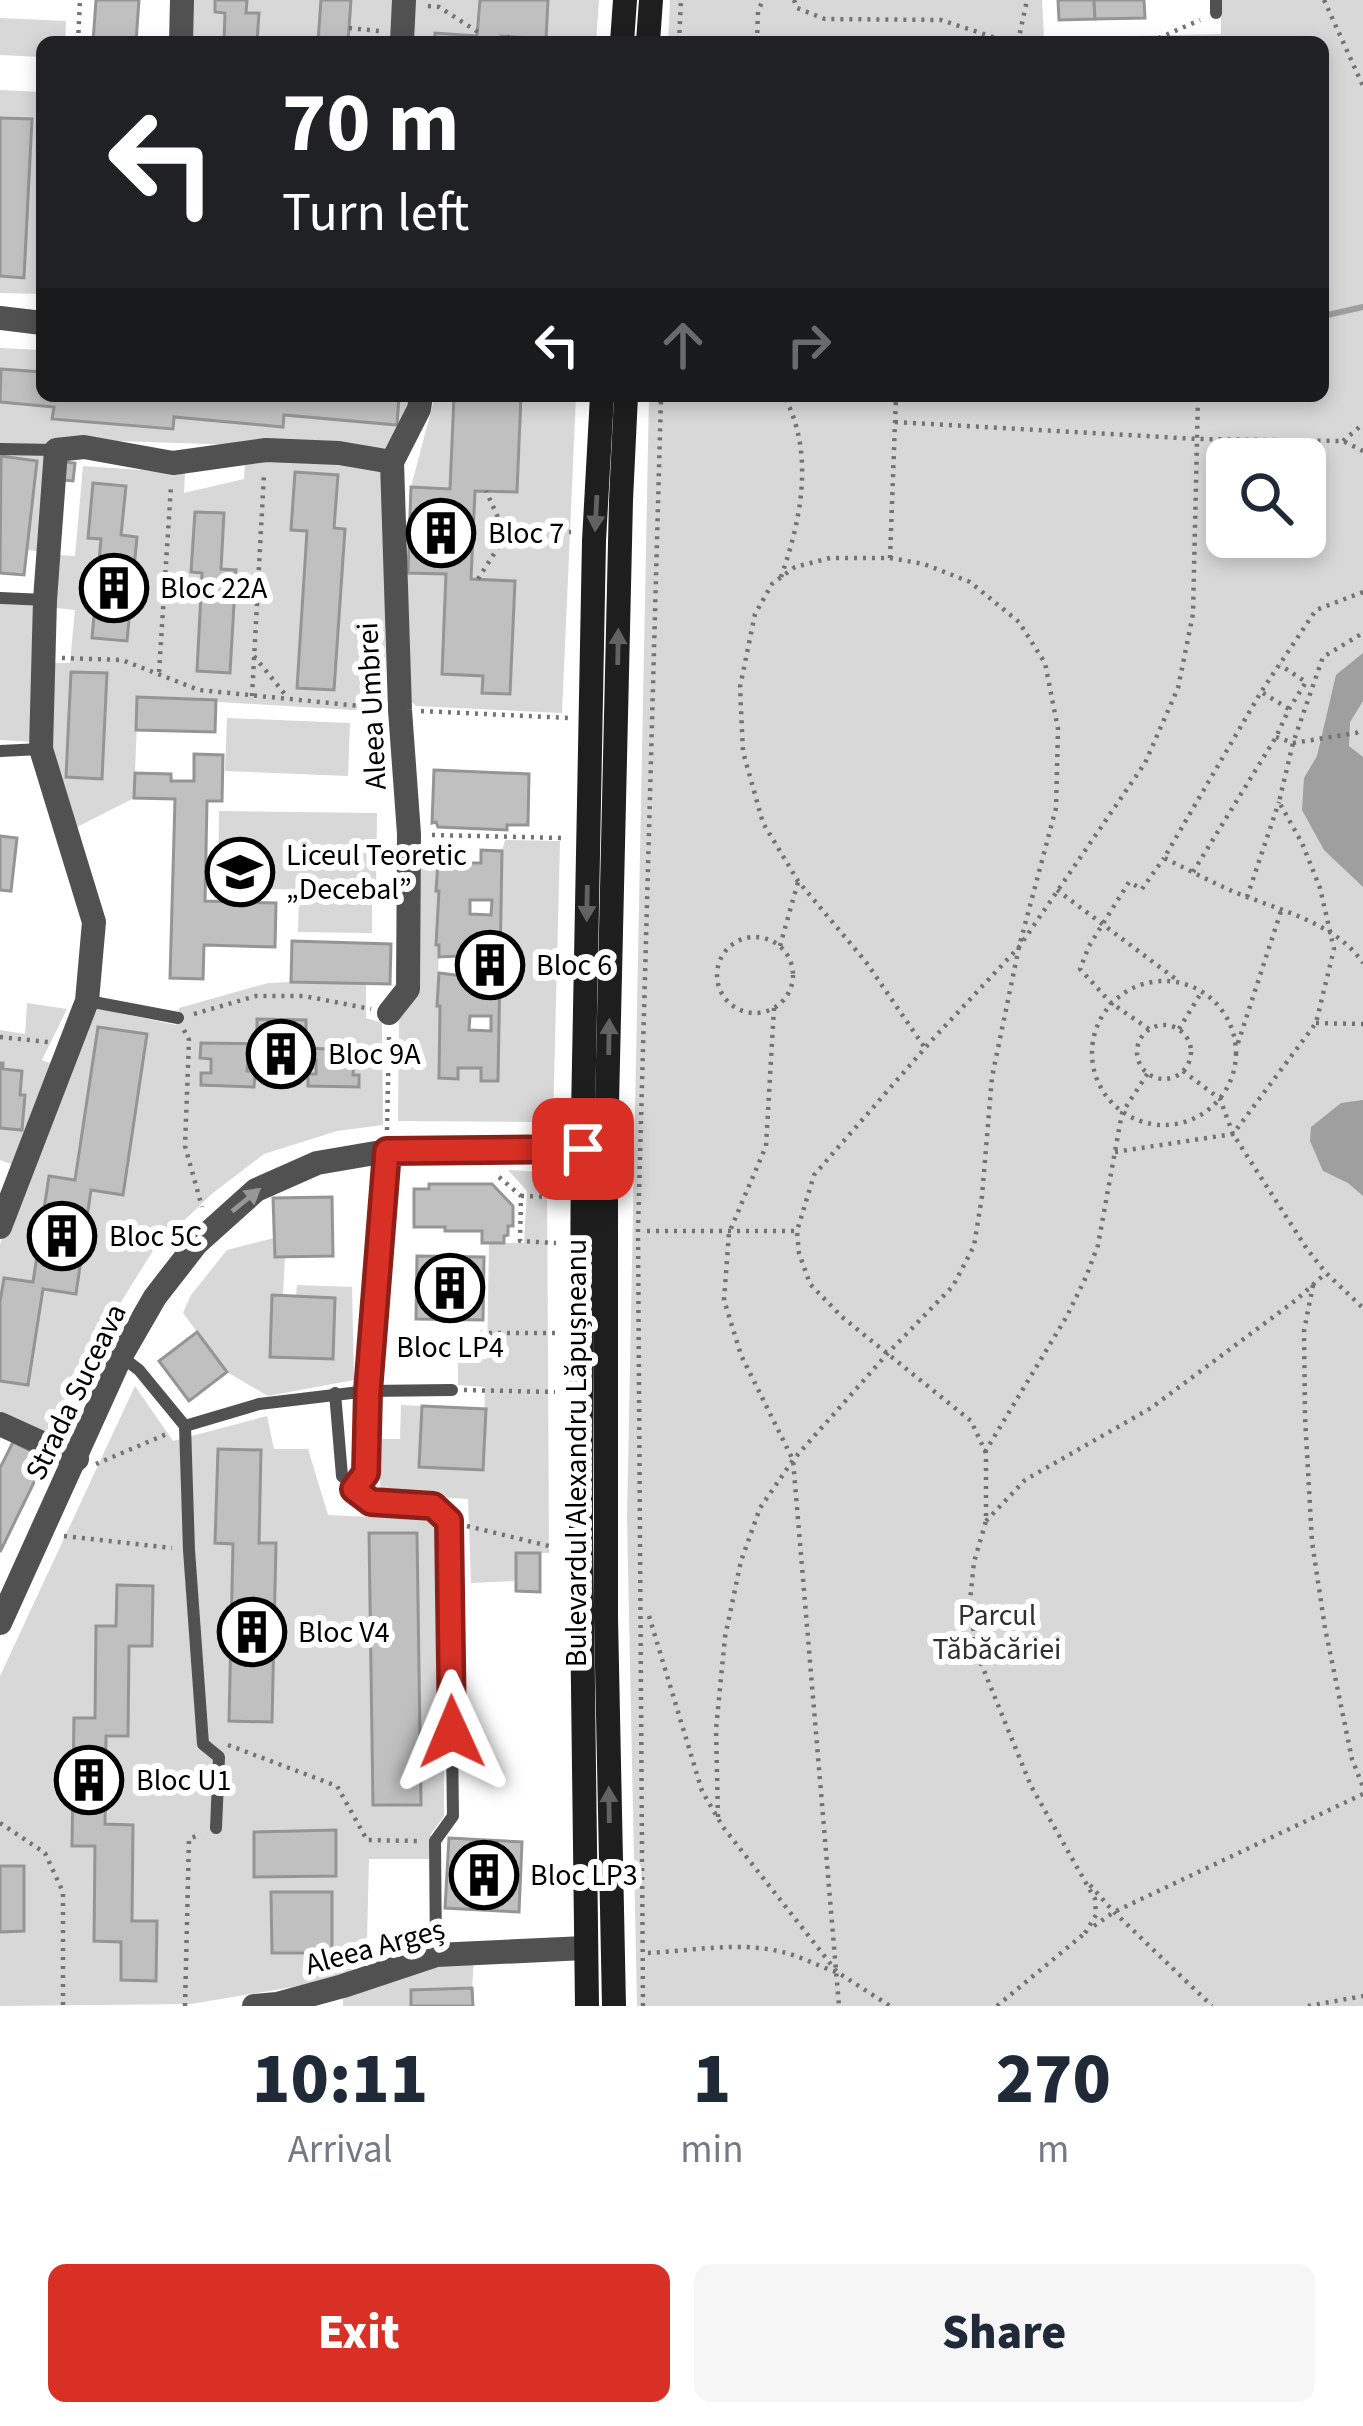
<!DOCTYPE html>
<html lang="en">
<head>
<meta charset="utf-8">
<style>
  body { margin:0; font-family:"Source Sans 3",sans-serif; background:#f6f6f7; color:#1f2937; height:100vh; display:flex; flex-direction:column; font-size:45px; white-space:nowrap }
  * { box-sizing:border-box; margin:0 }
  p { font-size:39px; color:#747a83 }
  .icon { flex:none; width:66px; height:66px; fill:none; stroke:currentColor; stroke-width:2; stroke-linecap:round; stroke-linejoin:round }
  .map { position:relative; height:2006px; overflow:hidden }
  .sheet { display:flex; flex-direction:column; background:#fff; flex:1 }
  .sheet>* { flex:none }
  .banner { position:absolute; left:36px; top:36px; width:1293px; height:366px; border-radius:18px; box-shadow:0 6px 18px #0003; background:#202124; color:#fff; overflow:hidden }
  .fabs { position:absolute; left:1206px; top:438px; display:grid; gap:24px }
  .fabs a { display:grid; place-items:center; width:120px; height:120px; border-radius:18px; background:#fff; box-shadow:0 6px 18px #0003; font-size:60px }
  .pin { position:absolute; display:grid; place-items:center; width:102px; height:102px; color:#fff; margin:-51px; border-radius:24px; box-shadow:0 6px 18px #0006 }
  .me { position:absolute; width:132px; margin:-66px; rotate:359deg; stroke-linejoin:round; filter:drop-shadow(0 0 9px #0008) }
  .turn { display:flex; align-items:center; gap:42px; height:252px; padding:0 48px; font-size:54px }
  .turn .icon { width:156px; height:156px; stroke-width:2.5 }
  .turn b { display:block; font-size:84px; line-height:102px }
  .lanes { display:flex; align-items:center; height:114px; padding:0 48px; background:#0003; justify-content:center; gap:60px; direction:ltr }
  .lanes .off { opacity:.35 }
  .eta { display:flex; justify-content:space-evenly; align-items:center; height:204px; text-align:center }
  .eta b { font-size:72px; font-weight:800; line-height:84px }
  .primary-button { display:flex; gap:24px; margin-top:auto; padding:24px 48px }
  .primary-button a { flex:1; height:138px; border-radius:18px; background:#d93025; color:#fff; font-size:48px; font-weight:800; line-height:138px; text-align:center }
  .primary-button a+a { background:#f6f6f7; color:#1f2937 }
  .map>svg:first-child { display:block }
  .green { fill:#d8d8d8; fill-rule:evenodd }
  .water { fill:#9f9f9f }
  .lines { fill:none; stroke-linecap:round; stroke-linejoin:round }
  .stream { stroke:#9f9f9f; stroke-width:6 }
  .building { fill:#c0c0c0; stroke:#959595; stroke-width:3; fill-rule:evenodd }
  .path { stroke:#737373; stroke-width:4.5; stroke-dasharray:3 6; stroke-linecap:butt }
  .service { stroke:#515151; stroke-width:12 }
  .minor { stroke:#515151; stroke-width:24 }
  .tertiary { stroke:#515151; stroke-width:24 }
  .secondary { stroke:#1e1e1e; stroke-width:24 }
  .oneway { fill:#626262 }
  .oneway2 { fill:#979797 }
  .route-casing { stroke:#8d1f18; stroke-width:30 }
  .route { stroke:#d93025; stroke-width:21 }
  .labels { text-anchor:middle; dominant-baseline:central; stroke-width:12; stroke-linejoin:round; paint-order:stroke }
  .poi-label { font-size:30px; fill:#000; stroke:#fff; text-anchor:start }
  .street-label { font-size:30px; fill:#000; stroke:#fff }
  .park-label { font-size:30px; fill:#2f2f2f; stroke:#fff }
</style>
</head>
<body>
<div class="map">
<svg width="1363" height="2006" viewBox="0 0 1363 2006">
  <rect width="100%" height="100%" fill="#fff"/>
  <g class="green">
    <polygon points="189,0 215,0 215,12 225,13 224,42 188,42"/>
    <polygon points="247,0 321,0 318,42 257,42 259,14 246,13"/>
    <polygon points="351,0 399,0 397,42 348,42"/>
    <polygon points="413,0 480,0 477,36 435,34 435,42 410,42"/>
    <polygon points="548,0 599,0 596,42 500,42 501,36 546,38"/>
    <path d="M670 0H1042L1044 38 1221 34V0H1363V2006H637L627 1518 649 396H1323V42H668ZM1227 459H1305V537H1227Z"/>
    <polygon points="0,18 66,21 65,42 42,42 42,57 0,55"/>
    <polygon points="0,90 42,92 42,294 0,293 0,276 23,278 31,119 0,118"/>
    <polygon points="0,348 42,350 42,372 2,369 0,381"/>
    <polygon points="399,396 415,396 391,450 53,439 44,552 27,550 37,461 1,457 0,462 0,402 54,407 53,419 172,429 174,417 282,427 284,415 397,424"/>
    <polygon points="435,396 454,396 450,489 411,487"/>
    <polygon points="521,396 576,396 562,713 416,706 402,692 408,573 446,574 443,674 483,676 483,693 510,694 515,581 471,579 475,491 517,492"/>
    <path d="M277 456 384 468 386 712 138 697 134 798 77 827 49 751 50 663H70L75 610 56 608 58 555 75 556 83 466 185 473 184 493 244 479 245 460ZM338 475 334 528 345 530 334 689 298 688 307 531ZM125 486 121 535 137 538 127 640 93 638 101 539ZM195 512 224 514 221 569 235 571 230 673 197 671 202 573 192 572ZM71 672 106 673 67 777 66 776Z"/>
    <polygon points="0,604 41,606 35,742 0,740"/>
    <polygon points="227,718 350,723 348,776 225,771"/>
    <polygon points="219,811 377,813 376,891 262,889 261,882 218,881"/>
    <polygon points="505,840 560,841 553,1122 398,1121 399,1015 416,848 439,848 436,890 439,891 436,944 439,945 437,1005 440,1006 439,1078 456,1079 458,1068 481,1068 481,1081 497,1081 502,851"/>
    <polygon points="299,895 372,896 372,933 298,932"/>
    <path d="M291 982 366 983V1018L382 1023 383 1125 337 1131 264 1154 213 1193 154 1249 101 1334 53 1440 0 1416V1381L28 1385 43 1289 76 1294 91 1190 123 1194 147 1034 98 1027 75 1180 49 1177 33 1282 4 1278 0 1302V1244L92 1007 176 1025 179 1008 268 983ZM258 1019 305 1020V1031H300V1048L361 1050V1061H354L353 1075 359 1076V1086H309L316 1074V1060L248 1058 247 1071 255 1072 254 1087 201 1085 202 1073H211V1059L200 1058 201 1043 264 1044V1032L257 1031Z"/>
    <polygon points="27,1003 67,1009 42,1060 55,1065 19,1167 0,1160 0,1128 22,1130 25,1096 20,1095 3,1069 3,1064 0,1063 0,1030 25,1034"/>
    <polygon points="508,1170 547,1172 549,1553 517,1553 516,1581 471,1583 468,1499 381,1493 376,1439 400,1439 401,1405 422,1406 420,1467 483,1470 485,1387 458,1385 458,1359 487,1359 489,1243 524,1243 527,1191"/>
    <polygon points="274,1238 285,1257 283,1296 335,1298 296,1296 297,1285 352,1287 354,1380 268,1396 227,1372 183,1313 191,1295 227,1250"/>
    <path d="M135 1386 173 1441 267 1416 274 1449H308L328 1515 433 1520 444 1534V1816L431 1834 432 1859H369L367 1939 358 1966 334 1980 191 2004 0 2006V1932L24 1931V1867L0 1866V1676ZM218 1450 261 1451 259 1543 276 1544 271 1722 229 1720 233 1544 215 1543ZM370 1533 417 1534 420 1805 373 1804ZM117 1586 153 1587 129 1646 128 1735 106 1736 105 1824 133 1826 132 1921 157 1922 156 1981 121 1980V1942L94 1941 95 1846 72 1845 74 1719 95 1718 116 1626ZM335 1831 336 1875 255 1877 254 1832ZM271 1893 332 1953H272Z"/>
    <polygon points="474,1959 472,1988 411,1990 411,2006 343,2006 343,1996 439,1962"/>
  </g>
  <g class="water">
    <polygon points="1363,653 1363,701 1350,722 1349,746 1363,757 1363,887 1324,850 1302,810 1304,778 1317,756 1336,675"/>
    <polygon points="1363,1100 1363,1196 1348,1183 1323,1171 1310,1141 1311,1127 1341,1103"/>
  </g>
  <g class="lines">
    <polyline class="stream" points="1323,316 1363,307"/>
  </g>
  <g class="building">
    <polygon points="96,0 139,0 136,42 93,42"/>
    <polygon points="215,0 247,0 246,13 259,13 257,42 224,42 225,13 215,12"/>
    <polygon points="321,0 351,0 348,42 318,42"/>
    <polygon points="480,0 548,0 546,39 501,36 500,42 435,42 435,33 477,36"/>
    <polygon points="1058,0 1094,0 1095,19 1059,20"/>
    <polygon points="1094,0 1144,0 1145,18 1095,19"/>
    <polygon points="0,118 32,119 24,278 0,276"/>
    <polygon points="1,369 42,372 42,396 399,396 397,425 284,415 283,427 174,417 173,429 52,419 54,407 0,402"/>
    <polygon points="454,396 521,396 517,492 475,491 471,579 515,581 510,694 482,693 483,676 442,674 446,574 408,573 411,487 450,489"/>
    <polygon points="1,456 37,461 24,575 0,573"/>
    <polygon points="63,462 75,463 73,481 61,480"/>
    <polygon points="295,472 338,475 334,528 345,529 334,690 297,688 307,531 291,530"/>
    <polygon points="93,483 126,486 121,535 137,537 127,641 92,638 101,539 88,538"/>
    <polygon points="195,512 224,513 221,569 236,570 230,673 197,671 202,573 191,572"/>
    <polygon points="71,672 107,673 102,779 66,777"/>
    <polygon points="137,697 216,700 215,732 136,730"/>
    <polygon points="194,754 223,755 222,801 207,801 205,901 276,903 275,947 204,945 203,979 170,978 175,799 134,798 135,773 171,774 171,781 194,781"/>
    <polygon points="434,770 529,774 528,825 507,825 507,830 438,827 436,822 432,823"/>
    <polygon points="0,836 17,838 11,891 0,890"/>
    <path d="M439 848H461V863H481V850L502 851 498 1081H481V1068H458V1079L439 1078 440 1006H437L439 973 479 978 480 955 439 957V945H436L439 891H436ZM470 900H492L491 915 470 914ZM470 1016H491V1031L469 1030Z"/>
    <polygon points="292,941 391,944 390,984 291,982"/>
    <polygon points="257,1019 306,1020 306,1031 300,1031 300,1048 362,1050 361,1062 354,1061 353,1075 359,1075 359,1087 308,1086 308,1074 316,1074 316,1060 248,1058 247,1071 255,1072 254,1087 201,1085 201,1073 211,1073 211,1059 200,1058 201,1043 264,1044 264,1032 257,1032"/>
    <polygon points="98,1027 147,1034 123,1195 91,1190 76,1294 43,1289 28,1385 0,1381 0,1302 4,1278 33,1282 49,1176 75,1180"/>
    <polygon points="0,1063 3,1063 3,1069 22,1071 20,1095 25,1095 22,1130 0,1128"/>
    <polygon points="429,1184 492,1184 513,1206 513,1226 508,1226 508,1235 504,1236 504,1243 482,1243 482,1231 445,1231 445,1227 414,1227 414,1189 429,1189"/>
    <polygon points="332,1197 333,1256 275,1257 273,1198"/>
    <polygon points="417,1256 484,1257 483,1320 416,1319"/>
    <polygon points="272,1295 335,1298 333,1359 270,1357"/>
    <polygon points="197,1332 227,1372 189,1401 159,1361"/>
    <polygon points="422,1406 486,1409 483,1470 419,1467"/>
    <polygon points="13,1442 29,1450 43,1464 0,1552 0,1468"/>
    <polygon points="218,1449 261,1450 259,1543 276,1543 272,1722 229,1721 233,1544 215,1543"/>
    <polygon points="369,1533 417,1533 421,1805 373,1805"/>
    <polygon points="516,1553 540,1553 540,1592 516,1591"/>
    <polygon points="117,1585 153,1586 152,1646 129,1646 128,1736 106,1736 105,1824 133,1825 132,1921 157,1921 156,1981 121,1980 121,1942 94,1941 95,1846 72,1846 74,1718 95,1718 96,1626 116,1626"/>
    <polygon points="336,1830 336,1876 254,1877 254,1832"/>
    <polygon points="449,1838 522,1842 519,1912 445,1908"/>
    <polygon points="0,1866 24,1866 24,1931 0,1932"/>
    <polygon points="271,1892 332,1892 332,1953 272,1953"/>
    <polygon points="472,1988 473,2006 411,2006 411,1990"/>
  </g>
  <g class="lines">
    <g class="path">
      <polyline points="794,0 797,8 825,19 941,20 1008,42"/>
      <polyline points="1324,0 1363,86"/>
      <polyline points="428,6 439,7 478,32"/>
      <polyline points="349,28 379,31"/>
      <polyline points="507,36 512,42"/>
      <polyline points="78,42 80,0"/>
      <polyline points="679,42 681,0"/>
      <polyline points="757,42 758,11 763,0"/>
      <polyline points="1018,42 1027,0"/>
      <polyline points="1150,42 1200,20"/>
      <polyline points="895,422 1198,439 1343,441 1363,451"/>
      <polyline points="1343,441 1363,424"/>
      <polyline points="506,535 571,532"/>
      <polyline points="890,558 896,396"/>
      <path d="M781 577C801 520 815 453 784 396"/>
      <polyline points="478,579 506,535 486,491"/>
      <path d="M1363 592 1316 610 1261 692 1164 858C1187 869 1209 881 1232 891 1277 910 1334 921 1363 963"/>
      <polyline points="254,656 288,698"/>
      <polyline points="62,658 122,660 199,690 380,708"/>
      <polyline points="159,672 171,486"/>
      <polyline points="1263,693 1289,709"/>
      <polyline points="252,696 264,474"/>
      <polyline points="421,711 570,718"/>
      <polyline points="1276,737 1293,743 1356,733 1363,729"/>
      <polyline points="432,835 565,838"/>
      <polyline points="1193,872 1276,737 1289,709 1306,682 1280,665"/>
      <polyline points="1057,890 1177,980"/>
      <polyline points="1247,897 1279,802"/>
      <circle cx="755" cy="975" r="38"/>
      <polyline points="780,946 798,882"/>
      <circle cx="1164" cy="1053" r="72"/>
      <polyline points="774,1008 766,1146 729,1233 724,1300 741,1355 793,1460 839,2006"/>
      <polyline points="194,1014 256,996 304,996 371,1009"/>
      <polyline points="1316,1023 1363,1024"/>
      <circle cx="1164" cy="1052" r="27"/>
      <polyline points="1149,1029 1111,1003 1080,969 1089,946 1129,882 1142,889 1164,858"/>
      <polyline points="1179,1029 1201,993"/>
      <polyline points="184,1030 189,1040 185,1146 202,1207"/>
      <polyline points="0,1037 48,1042"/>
      <polyline points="1238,1043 1281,911"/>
      <polyline points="1183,1071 1220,1099 1233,1134 1307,1249 1326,1273 1363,1308"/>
      <polyline points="387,1130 389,1036"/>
      <polyline points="1115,1152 1233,1134 1316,1023 1334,949 1320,888 1302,843 1279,802 1293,743 1323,657 1363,633"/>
      <polyline points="499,1177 521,1196 520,1241 556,1243"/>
      <polyline points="521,1196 556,1197"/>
      <polyline points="647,1231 797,1231"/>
      <polyline points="1313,1285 1304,1331 1305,1417 1312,1542 1325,1628 1352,1759 1363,1787"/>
      <polyline points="480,1333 555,1333"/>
      <polyline points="464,1390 555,1392"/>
      <polyline points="985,1452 1067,1316 1086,1277 1098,1245 1122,1113 1148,1073"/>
      <polyline points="96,1464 169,1433"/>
      <polyline points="986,1521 1025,1480 1151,1408 1296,1300 1326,1273"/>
      <polyline points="467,1526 553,1547"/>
      <polyline points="64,1536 172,1548"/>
      <polyline points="649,1616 702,1791 723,1827 837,1972 890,2006"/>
      <polyline points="228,1745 337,1786 367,1840 417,1841"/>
      <polyline points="718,1817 716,1729 725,1637 741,1561 760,1508 793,1460 888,1353 953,1286 974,1246 982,1196 992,1077 1019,947 1056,808 1058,729 1045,663 1019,622 970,582 924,564 890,558 830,558 795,567 772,584 755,614 740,687 743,752 763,823 798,881 866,962 925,1048"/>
      <polyline points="0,1823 45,1853 63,1892 63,2006"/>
      <polyline points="1090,1885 1114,1912 1212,2006"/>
      <polyline points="1094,1926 1114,1912 1363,1794"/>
      <polyline points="1085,1933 1096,1915 1095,1899 1031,1786 976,1651 970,1601 974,1562 986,1521 986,1453 971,1421 842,1317 810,1284 799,1253 797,1231 814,1175 932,1040 1019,947 1145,763 1178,688 1193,614 1198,396"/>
      <path d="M648 1953C691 1951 740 1941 782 1952 800 1956 818 1966 836 1972"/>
      <polyline points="185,2006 189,1839 201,1834"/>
      <polyline points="643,2006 638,1230 661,396"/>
      <polyline points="997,2006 1085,1933"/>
      <polyline points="1308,2006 1363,1996"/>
    </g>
    <g class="service">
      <polyline points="1216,0 1216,13"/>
      <polyline points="0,449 56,450"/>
      <polyline points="0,598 45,600"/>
      <polyline points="0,751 41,749"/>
      <polyline points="88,1001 178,1018"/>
      <polyline points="122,1357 139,1370 185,1426 259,1404 368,1391 452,1390"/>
      <polyline points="335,1393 342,1476 371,1502 433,1506 449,1521 453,1816 435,1841 436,1955"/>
      <polyline points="185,1426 189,1550 203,1744 219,1757 216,1828"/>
      <polyline points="354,1489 366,1473 368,1391 387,1151"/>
    </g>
    <g class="minor">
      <polyline points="181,42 182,0"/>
      <polyline points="402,42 404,0"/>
      <polyline points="389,1013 408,989 409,834 400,710 392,462 419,409 421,396"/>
      <polyline points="0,1227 87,1001 94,922 41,749 45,600 56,450 84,447 173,463 266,450 339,453 392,462"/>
      <polyline points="0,1424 77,1459"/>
      <polyline points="254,2006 277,2004 343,1986 436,1955 585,1948"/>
    </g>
    <g class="tertiary">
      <polyline points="0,318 42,323"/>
      <polyline points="0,1623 121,1356 155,1297 197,1243 256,1190 317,1163 387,1151 583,1149"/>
    </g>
    <g class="secondary">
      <polyline points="622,42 625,0"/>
      <polyline points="648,42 651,0"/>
      <polyline points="587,2006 581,1528 583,1115 594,541 602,396"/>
      <polyline points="614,2006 606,1618 606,1147 621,500 626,396"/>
    </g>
  </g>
  <defs><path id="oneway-solid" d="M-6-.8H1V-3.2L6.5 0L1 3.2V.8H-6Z" transform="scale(3)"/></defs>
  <g class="oneway">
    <use href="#oneway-solid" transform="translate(596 513) rotate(93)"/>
    <use href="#oneway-solid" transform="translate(618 647) rotate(-89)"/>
    <use href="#oneway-solid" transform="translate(587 903) rotate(91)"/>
    <use href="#oneway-solid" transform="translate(609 1037) rotate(-89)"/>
    <use href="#oneway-solid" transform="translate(609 1805) rotate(-91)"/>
  </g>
  <use class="oneway2" href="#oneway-solid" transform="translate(246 1200) rotate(-39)"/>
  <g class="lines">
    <g class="route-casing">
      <polyline id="route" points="452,1732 449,1521 433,1506 371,1502 354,1489 366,1473 368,1391 387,1151 583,1149"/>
    </g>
    <use href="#route" class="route"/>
  </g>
  <defs>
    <g id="building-ring" transform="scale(3.45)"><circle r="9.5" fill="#fff" stroke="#000" stroke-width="1.5"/><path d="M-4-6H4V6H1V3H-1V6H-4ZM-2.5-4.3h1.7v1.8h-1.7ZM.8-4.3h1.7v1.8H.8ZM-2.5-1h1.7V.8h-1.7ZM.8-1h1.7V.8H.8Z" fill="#000"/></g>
    <g id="school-ring" transform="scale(3.45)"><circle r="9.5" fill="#fff" stroke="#000" stroke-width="1.5"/><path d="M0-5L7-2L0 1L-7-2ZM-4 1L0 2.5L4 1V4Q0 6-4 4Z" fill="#000"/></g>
  </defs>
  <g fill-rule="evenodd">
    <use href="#building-ring" x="441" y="533"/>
    <use href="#building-ring" x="114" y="588"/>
    <use href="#school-ring" x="240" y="872"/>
    <use href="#building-ring" x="490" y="965"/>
    <use href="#building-ring" x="281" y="1054"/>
    <use href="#building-ring" x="62" y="1236"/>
    <use href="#building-ring" x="450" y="1288"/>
    <use href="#building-ring" x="252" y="1632"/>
    <use href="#building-ring" x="89" y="1780"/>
    <use href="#building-ring" x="484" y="1875"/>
  </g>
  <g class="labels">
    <g class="poi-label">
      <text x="488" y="533">Bloc 7</text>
      <text x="160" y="588">Bloc 22A</text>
      <text x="286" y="855">Liceul Teoretic<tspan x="286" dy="34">„Decebal”</tspan></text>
      <text x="536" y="965">Bloc 6</text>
      <text x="328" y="1054">Bloc 9A</text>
      <text x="109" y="1236">Bloc 5C</text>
      <text x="450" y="1347" text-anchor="middle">Bloc LP4</text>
      <text x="298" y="1632">Bloc V4</text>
      <text x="136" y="1780">Bloc U1</text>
      <text x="530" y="1875">Bloc LP3</text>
    </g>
    <g class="street-label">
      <text transform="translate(372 706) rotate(-93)">Aleea Umbrei</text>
      <text transform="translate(76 1392) rotate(-64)">Strada Suceava</text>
      <text transform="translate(576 1453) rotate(-90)">Bulevardul Alexandru Lăpușneanu</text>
      <text transform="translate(375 1947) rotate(-15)">Aleea Argeș</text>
    </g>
    <g class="park-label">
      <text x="997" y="1615">Parcul<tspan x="997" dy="34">Tăbăcăriei</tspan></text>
    </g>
  </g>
</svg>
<div class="fabs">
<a><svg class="icon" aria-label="search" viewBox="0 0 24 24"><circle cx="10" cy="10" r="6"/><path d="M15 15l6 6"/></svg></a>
</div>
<div class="pin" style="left:583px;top:1149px;background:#d93025"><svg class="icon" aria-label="arrive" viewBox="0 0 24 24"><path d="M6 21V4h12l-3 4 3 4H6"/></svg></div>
<svg class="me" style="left:452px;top:1732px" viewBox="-20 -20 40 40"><path d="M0-17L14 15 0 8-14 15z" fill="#d93025" stroke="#fff" stroke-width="4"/></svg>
<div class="banner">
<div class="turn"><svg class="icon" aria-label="left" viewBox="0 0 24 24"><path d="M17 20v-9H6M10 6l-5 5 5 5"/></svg><div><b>70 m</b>Turn left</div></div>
<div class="lanes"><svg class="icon" aria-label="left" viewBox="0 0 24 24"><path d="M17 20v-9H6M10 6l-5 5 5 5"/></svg><svg class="icon off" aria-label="ahead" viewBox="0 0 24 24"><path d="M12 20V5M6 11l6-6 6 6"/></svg><svg class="icon off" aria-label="right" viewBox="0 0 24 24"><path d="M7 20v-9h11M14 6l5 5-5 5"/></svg></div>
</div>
</div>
<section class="sheet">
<div class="eta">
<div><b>10:11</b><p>Arrival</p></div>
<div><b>1</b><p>min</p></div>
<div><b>270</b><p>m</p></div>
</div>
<div class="primary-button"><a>Exit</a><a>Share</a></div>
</section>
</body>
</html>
